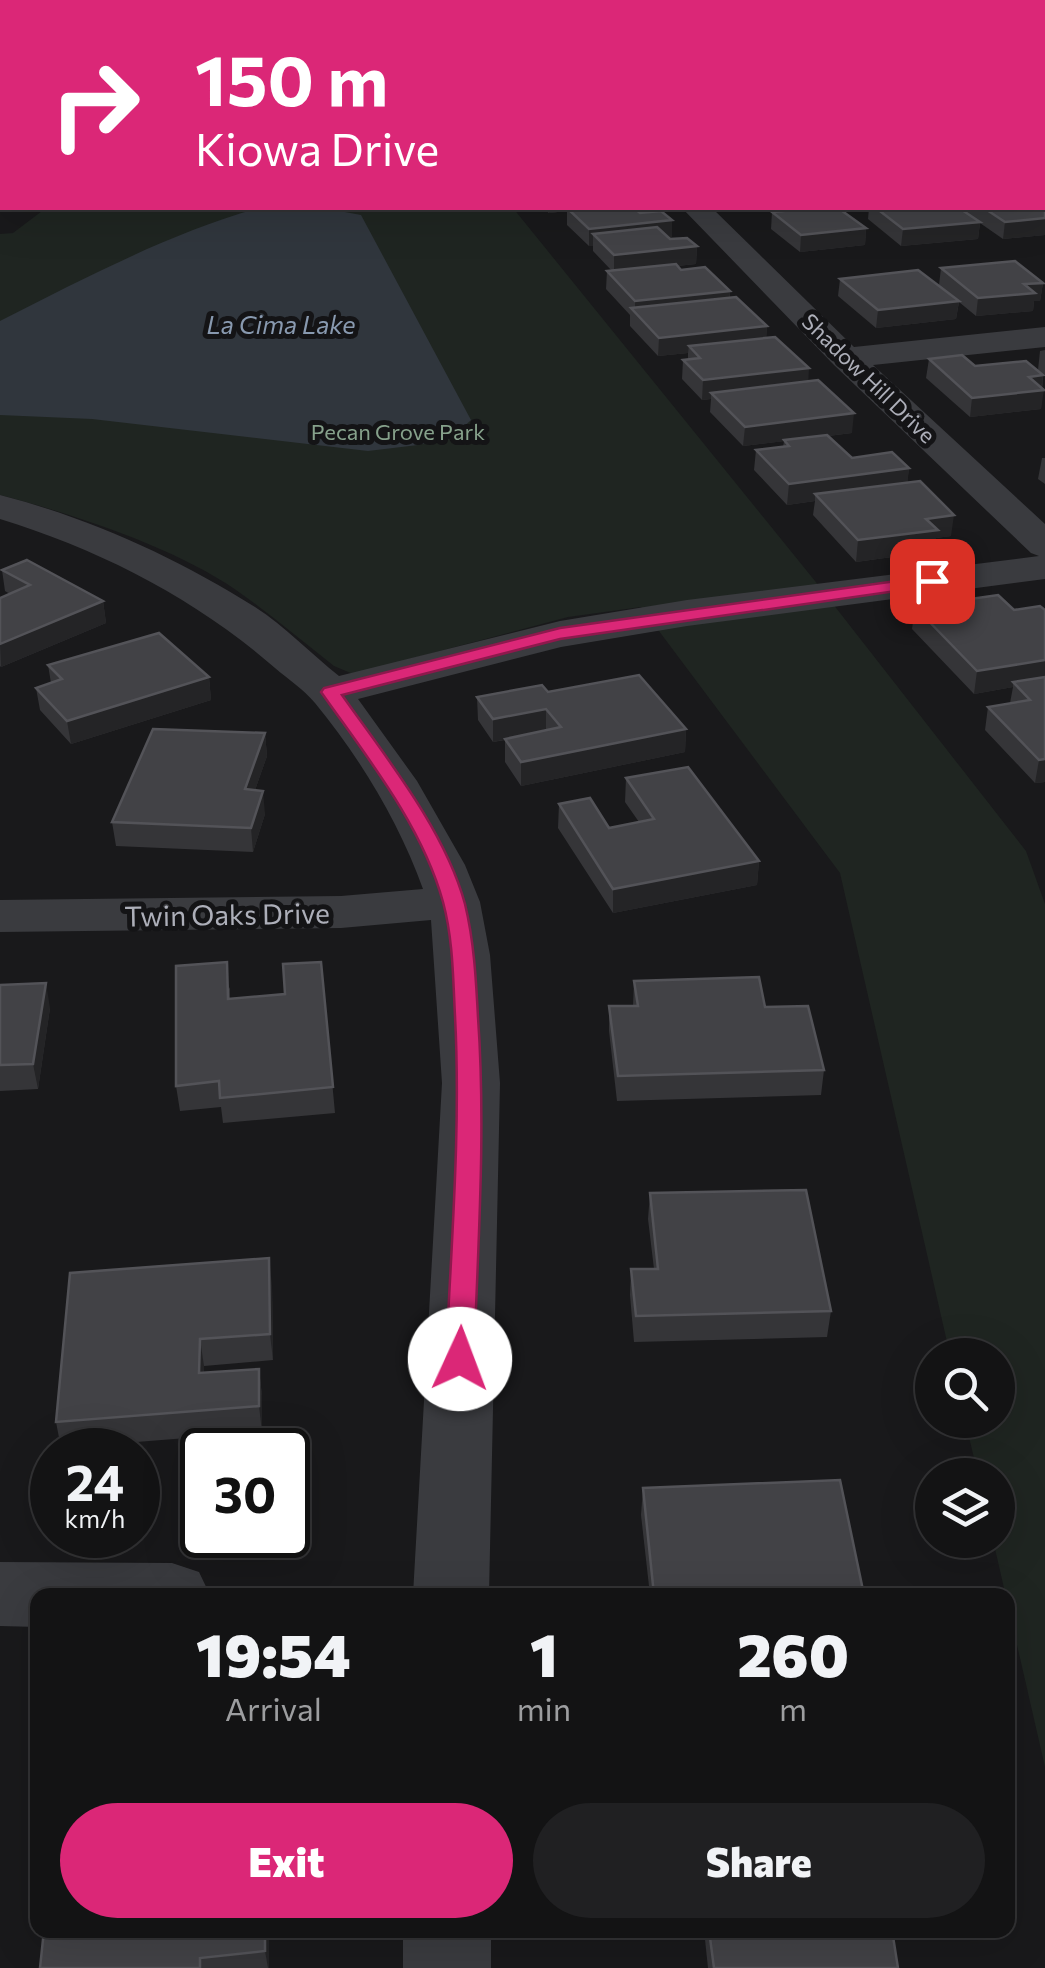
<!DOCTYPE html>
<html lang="en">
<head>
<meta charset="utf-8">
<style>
  body { margin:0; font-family:Commissioner,sans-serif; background:#202022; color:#f1f3f6; height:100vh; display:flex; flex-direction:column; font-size:38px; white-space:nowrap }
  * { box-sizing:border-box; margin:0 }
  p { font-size:32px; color:#9d9ea0 }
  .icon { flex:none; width:55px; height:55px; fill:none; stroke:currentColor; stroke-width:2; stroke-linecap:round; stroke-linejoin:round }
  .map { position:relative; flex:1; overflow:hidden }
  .side { position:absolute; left:30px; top:1588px; width:985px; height:350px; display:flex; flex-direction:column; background:#131314; border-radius:20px; box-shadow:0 10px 40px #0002,0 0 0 2px #323234 }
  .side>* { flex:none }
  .banner { position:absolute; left:0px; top:0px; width:1045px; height:210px; box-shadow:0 10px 40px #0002,0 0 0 2px #323234; background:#db2777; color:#fff; overflow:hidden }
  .buttons { position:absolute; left:915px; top:1338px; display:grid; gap:20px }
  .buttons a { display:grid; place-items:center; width:100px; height:100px; border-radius:50%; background:#131314; box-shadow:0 10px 40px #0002,0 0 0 2px #323234; font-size:50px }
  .speed { position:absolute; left:30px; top:1428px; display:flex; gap:20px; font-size:50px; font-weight:700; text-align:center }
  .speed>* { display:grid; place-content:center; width:130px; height:130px; border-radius:50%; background:#131314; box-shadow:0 10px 40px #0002,0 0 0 2px #323234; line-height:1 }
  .speed small { font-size:25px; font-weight:400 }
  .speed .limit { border:5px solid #111; border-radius:15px; background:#fff; color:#111 }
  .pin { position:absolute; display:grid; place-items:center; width:85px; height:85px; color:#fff; margin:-42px; border-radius:20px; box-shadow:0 5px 15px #0006 }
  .me { position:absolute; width:110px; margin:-55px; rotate:2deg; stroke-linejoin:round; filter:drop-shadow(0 0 8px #0008) }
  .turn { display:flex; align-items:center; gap:35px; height:210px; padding:0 30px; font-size:45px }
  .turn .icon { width:130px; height:130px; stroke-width:2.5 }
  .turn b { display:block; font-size:70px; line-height:85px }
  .eta { display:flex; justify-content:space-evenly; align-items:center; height:170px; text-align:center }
  .eta b { font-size:60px; font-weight:800; line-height:70px }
  .cta { display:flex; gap:20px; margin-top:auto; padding:20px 30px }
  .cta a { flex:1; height:115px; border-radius:60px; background:#db2777; color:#fff; font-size:40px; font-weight:800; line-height:115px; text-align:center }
  .cta a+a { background:#202022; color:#f1f3f6 }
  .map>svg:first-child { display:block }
  .green { fill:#1f2521 }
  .water { fill:#30363d }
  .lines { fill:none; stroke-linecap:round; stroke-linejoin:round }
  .stream { fill:#30363d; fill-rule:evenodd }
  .service { fill:#3a3b3f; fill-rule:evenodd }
  .minor { fill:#3a3b3f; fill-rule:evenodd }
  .wall { fill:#353538 }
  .shaded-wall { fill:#242426 }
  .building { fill:#424246; stroke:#535358; stroke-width:2.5 }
  .route { fill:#db2777; stroke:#8e194d; stroke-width:2.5 }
  .labels { text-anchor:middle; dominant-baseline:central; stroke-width:10; stroke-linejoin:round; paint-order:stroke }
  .far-street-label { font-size:22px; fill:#adafb9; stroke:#141416 }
  .far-park-label { font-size:22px; fill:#86a18b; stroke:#141416 }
  .far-water-label { font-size:25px; font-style:italic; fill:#8899af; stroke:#141416 }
  .street-label { font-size:28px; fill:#adafb9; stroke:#141416 }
</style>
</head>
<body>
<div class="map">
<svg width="1045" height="1968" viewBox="0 0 1045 1968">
  <rect width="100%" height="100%" fill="#19191b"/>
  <path class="green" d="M46 208H513L815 581 1026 851 1045 904V1767L993 1540H998V1475H978L965 1420H998V1355H950L840 873 641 607 568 617 353 674 334 666C302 641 270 614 236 590 174 547 73 514 0 495V234L13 233Z"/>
  <path class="water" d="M259 208H323L361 215 471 420 454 436 418 445 368 451 92 419 0 415V321C85 278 168 234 259 208Z"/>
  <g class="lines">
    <polygon class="stream" points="158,0 165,0 167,2 161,2"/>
    <g class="service">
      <polygon points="0,61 2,62 2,70 0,70"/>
      <rect x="0" y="104" width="2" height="8"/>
    </g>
    <g class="minor">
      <rect x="1042" y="57" width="3" height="14"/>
      <rect x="1042" y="177" width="3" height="16"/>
      <path d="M682 208H712L854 347 1045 327V347L873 365 1045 524V579L687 626 561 647 358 699 417 781 465 865 480 902 490 955 500 1083 489 1595H413L442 1083 431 920 341 928 0 932V900L341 896 423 889C400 824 359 756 315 703 304 690 288 679 275 668 196 599 101 550 0 519V495C90 518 177 558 255 607 285 626 311 654 339 676L560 621 687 600 1039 556 1031 553 834 365Z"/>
      <polygon points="0,1562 172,1563 199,1572 210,1595 38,1595 38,1627 0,1626"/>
      <rect x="403" y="1930" width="88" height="38"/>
    </g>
  </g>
  <g class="wall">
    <polygon points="1042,132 1045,134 1045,169 1042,169"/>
    <polygon points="1045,201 1045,235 1003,239 980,223 978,239 901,246 868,219 869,208 959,208 964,211 965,208 1042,208"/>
    <polygon points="543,208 634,208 640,213 672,220 672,237 668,238 697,246 696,264 677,266 681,270 730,291 730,297 767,326 766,338 808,381 852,433 828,436 852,458 909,468 907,483 951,536 936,538 935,551 856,562 813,515 815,501 787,505 754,470 756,450 783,447 784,441 743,446 710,412 711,399 702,400 682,379 683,360 688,360 688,353 658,356 630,326 630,315 606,289 607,271 612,271 593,251 593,246 589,246 567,225 567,211 549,213"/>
    <polygon points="772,212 866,228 865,245 800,252 771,229"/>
    <polygon points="941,268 1043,283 1040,301 1034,301 1033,311 976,316 959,302 956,319 876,328 838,296 840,279 939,285"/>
    <polygon points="1045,350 1045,375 1038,370 1040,351"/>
    <polygon points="929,359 1043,375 1041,409 970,417 926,378"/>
    <polygon points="1042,458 1045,458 1045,484 1038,479"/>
    <polygon points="2,570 103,601 106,623 1,667 0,666 0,598 10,594 5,591"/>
    <polygon points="915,607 1045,610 1045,782 1035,783 985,730 988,707 1010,703 1013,687 974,694 912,629"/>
    <polygon points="48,665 209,677 211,700 71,744 40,710 36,688 51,683"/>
    <polygon points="548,692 686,729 685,752 521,786 505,762 505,740 493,742 478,720 477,697"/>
    <polygon points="265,733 267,756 255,790 265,814 253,852 116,846 112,822"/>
    <polygon points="626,778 759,861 757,885 613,913 558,828 559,804 609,828 639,822 625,802"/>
    <polygon points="321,962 335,1113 223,1123 221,1107 180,1111 176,1086 230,987 230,999 285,994"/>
    <polygon points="634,981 765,1007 824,1070 821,1095 617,1101 609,1031 609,1006 633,1006"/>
    <polygon points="0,985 50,1008 38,1089 0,1091"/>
    <polygon points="650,1193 831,1311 827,1337 634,1342 630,1295 631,1269 654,1269 648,1219"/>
    <polygon points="272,1285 273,1360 204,1366 204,1373 259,1369 262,1396 262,1432 61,1448 56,1422"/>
    <polygon points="643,1488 864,1595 650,1595 641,1515"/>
    <polygon points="44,1930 269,1930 269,1968 40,1968"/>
    <polygon points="704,1930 892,1930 898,1968 708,1968"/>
  </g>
  <g class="shaded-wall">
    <polygon points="1042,35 1045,35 1045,48 1042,49"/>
    <rect x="1042" y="90" width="3" height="15"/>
    <polygon points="549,208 602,208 567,208 567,211 549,213"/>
    <polygon points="1045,218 1045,235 1003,239 1005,222"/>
    <polygon points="672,220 672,237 604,245 593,234 593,246 589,246 589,229"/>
    <polygon points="980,222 978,239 901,246 903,229"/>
    <polygon points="866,228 865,245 800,252 801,235"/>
    <polygon points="697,246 696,264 614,272 614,255"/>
    <polygon points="1043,283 1040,301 1034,301 1033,311 976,316 978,298 1024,284"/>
    <polygon points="730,291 729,309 635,312 635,301"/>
    <polygon points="959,301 956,319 876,328 878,310"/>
    <polygon points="767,326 766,344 689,346 688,353 658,356 659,338"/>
    <polygon points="809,368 808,387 711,393 711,399 702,400 703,380"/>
    <polygon points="1043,375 1041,390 1044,390 1041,409 970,417 972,398 1029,377"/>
    <polygon points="854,413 852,433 743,446 745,427"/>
    <polygon points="909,468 907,488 815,494 815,501 787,505 789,484"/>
    <polygon points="954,515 951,536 936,538 935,551 856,562 858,540 926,519"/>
    <polygon points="103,601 106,623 1,667 0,644"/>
    <polygon points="1045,660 1045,682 1013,682 1013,687 974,694 977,671"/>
    <polygon points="209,677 211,700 71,744 67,721"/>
    <polygon points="546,709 546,731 493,742 493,719"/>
    <polygon points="686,729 685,752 521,786 521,762"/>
    <polygon points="265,733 267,756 247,813 245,789"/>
    <polygon points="1045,759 1045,782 1035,783 1039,760"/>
    <polygon points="263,791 265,814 253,852 251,828"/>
    <polygon points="759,861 757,885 613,913 613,889"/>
    <polygon points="46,983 50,1008 38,1089 33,1064"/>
    <polygon points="269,1258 272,1285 273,1360 270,1334"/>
    <polygon points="200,1339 204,1366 203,1399 199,1373"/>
    <polygon points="259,1369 262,1396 262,1432 259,1406"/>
    <polygon points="265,1930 269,1930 269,1968 268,1968 265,1951"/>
  </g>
  <g class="building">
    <rect x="1042" y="74" width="3" height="16"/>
    <polygon points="1042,132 1045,134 1045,153 1042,153"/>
    <polygon points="1042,201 1045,201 1045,218 1005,222 984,208 1042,208"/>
    <polygon points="567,208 634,208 640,213 661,211 672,220 589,229"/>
    <polygon points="817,208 838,208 866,228 801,235 772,212"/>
    <polygon points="876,208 959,208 980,222 903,229"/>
    <polygon points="657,227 670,239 687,238 697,246 614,255 593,234"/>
    <polygon points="1015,261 1043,283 1024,284 1035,293 978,298 941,268"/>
    <polygon points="676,264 681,270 705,267 730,291 635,301 607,271"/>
    <polygon points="918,270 959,301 878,310 840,279"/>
    <polygon points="736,297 767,326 659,338 631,308"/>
    <polygon points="775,337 809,368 703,380 683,360 700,358 689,346"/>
    <polygon points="962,355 975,366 1026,361 1043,375 1029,377 1044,390 972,398 929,359"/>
    <polygon points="818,380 854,413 745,427 711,393"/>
    <polygon points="827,435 852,458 892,452 909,468 789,484 756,450 789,446 784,440"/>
    <polygon points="920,481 954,515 926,519 938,530 858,540 815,494"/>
    <polygon points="27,560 103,601 0,644 0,598 30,585 2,570"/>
    <polygon points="998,595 1014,610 1040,606 1045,610 1045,660 977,671 915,607"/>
    <polygon points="159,633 209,677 67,721 36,688 62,679 48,665"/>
    <polygon points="639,675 686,729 521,762 505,739 561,727 546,709 493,719 477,697 542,685 548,692"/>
    <polygon points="1045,677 1045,759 1039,760 988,707 1030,700 1013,682"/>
    <polygon points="153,729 265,733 245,789 263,791 251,828 112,822"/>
    <polygon points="688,767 759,861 613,889 559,804 590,798 609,828 654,819 626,778"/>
    <polygon points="227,962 228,999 285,994 283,964 321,962 333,1087 220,1098 219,1081 176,1086 176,966"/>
    <polygon points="759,977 765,1007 808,1006 824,1070 618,1076 609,1006 638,1006 634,981"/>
    <polygon points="46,983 33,1064 0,1065 0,985"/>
    <polygon points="806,1190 831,1311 636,1316 631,1269 658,1269 650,1193"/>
    <polygon points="269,1258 270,1334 200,1339 199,1373 259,1369 259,1406 56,1422 70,1273"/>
    <polygon points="840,1480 864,1595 654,1595 643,1488"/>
    <polygon points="44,1930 265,1930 265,1951 200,1958 200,1968 40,1968"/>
    <polygon points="709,1930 892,1930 898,1968 714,1968"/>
  </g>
  <path class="route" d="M932 576 938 578V585L560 639 342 695C385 756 445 830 465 904 474 941 476 979 478 1017 486 1130 478 1245 474 1359L470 1366 460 1369 450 1366 446 1359C451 1245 461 1130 455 1016 453 978 453 939 443 902 422 825 366 756 321 692L324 688 560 628Z"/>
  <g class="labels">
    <g class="far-street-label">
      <text transform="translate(869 378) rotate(44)">Shadow Hill Drive</text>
    </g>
    <g class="far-park-label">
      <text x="398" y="431">Pecan Grove Park</text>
    </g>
    <g class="far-water-label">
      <text x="281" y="324">La Cima Lake</text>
    </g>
    <g class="street-label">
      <text transform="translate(227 914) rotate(-1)">Twin Oaks Drive</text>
    </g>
  </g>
</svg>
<div class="buttons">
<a><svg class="icon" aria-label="search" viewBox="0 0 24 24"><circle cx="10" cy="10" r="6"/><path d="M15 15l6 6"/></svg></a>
<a><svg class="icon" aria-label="layers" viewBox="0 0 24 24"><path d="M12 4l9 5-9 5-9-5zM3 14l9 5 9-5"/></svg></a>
</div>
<div class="speed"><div>24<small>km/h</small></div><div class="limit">30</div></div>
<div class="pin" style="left:932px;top:581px;background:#d93025"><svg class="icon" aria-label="arrive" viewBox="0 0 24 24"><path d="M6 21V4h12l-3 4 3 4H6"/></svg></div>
<svg class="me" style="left:460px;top:1359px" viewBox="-20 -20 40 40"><circle r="19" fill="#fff"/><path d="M0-13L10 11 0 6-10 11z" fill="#db2777"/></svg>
<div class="banner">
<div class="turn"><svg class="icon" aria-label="right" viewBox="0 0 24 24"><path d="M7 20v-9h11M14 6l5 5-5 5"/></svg><div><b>150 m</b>Kiowa Drive</div></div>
</div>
<section class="side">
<div class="eta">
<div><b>19:54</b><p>Arrival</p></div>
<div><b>1</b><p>min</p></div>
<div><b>260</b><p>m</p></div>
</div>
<div class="cta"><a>Exit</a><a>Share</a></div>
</section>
</div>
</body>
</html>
